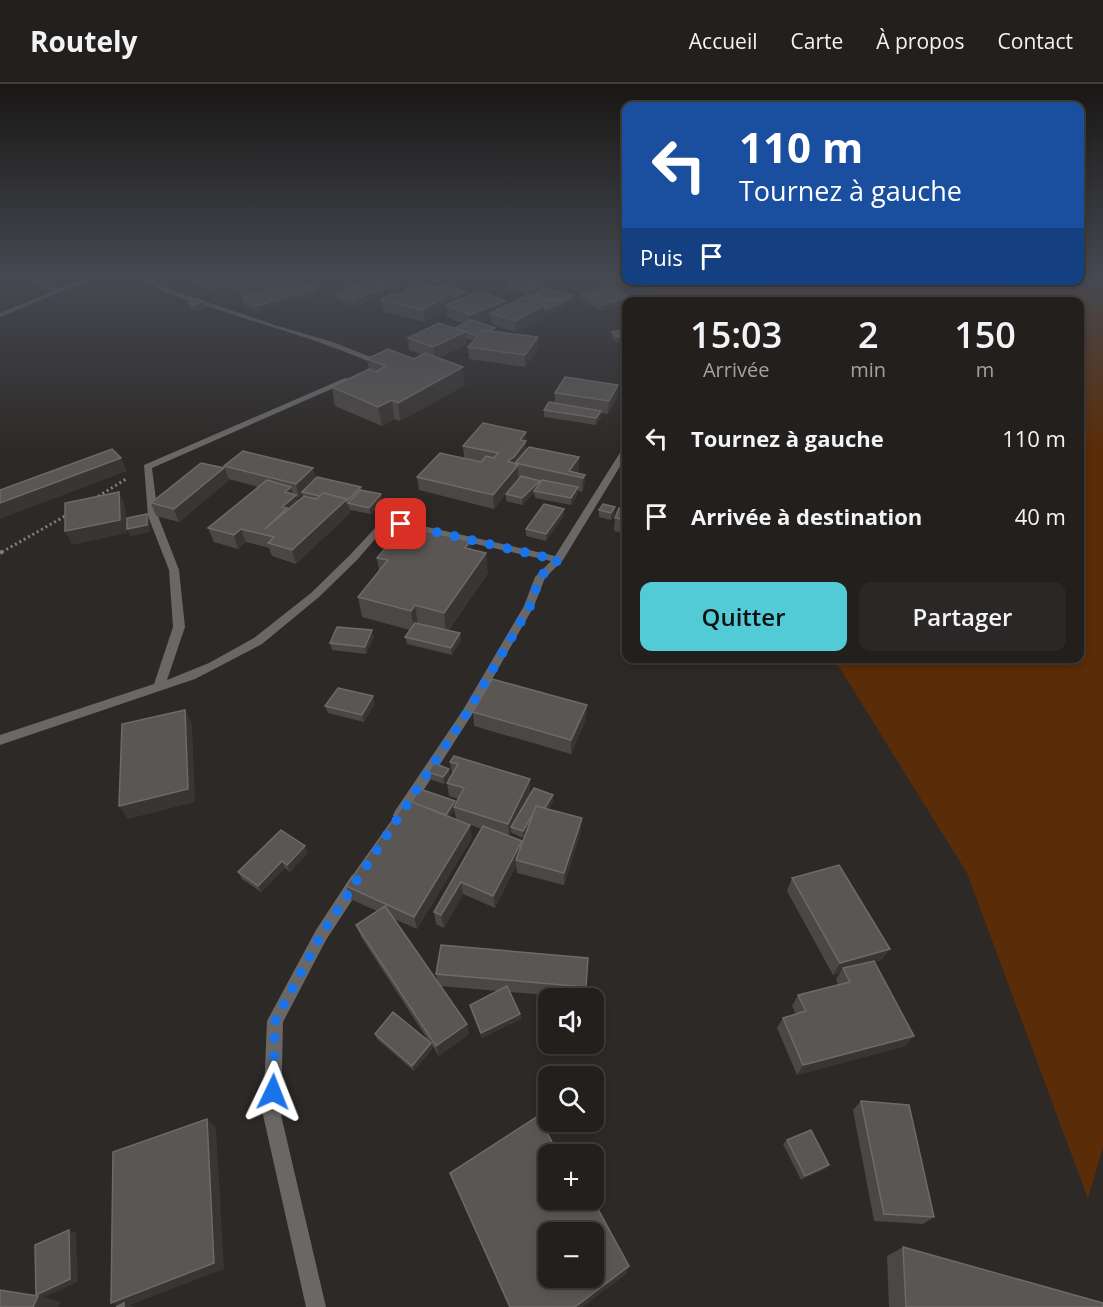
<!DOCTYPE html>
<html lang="fr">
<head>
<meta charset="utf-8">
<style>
  body { margin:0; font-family:"Open Sans",sans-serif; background:#2a2726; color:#f1f3f6; height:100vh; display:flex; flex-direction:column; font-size:22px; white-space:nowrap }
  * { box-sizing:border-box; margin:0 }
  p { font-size:20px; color:#a2a2a4 }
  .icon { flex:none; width:33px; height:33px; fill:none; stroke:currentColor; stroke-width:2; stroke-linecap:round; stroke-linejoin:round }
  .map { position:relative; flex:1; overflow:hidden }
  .details { position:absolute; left:622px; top:213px; width:462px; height:366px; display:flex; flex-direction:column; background:#221f1d; border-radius:12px; box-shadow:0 3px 9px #0003,0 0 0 2px #3f3d3b }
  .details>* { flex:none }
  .banner { position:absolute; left:622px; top:18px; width:462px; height:183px; border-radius:12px; box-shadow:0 3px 9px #0003,0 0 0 2px #3f3d3b; background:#1a4fa0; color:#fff; overflow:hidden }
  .tools { position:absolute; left:538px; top:904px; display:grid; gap:12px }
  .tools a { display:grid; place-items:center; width:66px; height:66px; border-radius:12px; background:#221f1d; box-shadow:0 3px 9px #0003,0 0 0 2px #3f3d3b; font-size:30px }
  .pin { position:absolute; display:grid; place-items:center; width:51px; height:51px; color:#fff; margin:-26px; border-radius:12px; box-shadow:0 3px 9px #0006 }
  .me { position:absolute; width:66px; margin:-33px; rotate:2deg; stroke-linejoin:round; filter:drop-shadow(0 0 4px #0008) }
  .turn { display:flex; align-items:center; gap:21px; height:126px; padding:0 18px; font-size:27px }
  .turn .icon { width:78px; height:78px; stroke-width:2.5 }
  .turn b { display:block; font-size:42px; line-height:51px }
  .then { display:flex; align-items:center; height:57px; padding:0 18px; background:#0003; gap:12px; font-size:22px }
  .eta { display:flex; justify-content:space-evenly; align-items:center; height:102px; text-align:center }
  .eta b { font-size:36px; font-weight:600; line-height:42px }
  .primary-button { display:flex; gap:12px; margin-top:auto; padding:12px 18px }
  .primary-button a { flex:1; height:69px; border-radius:12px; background:#52cbd7; color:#111; font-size:24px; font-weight:600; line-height:69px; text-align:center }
  .primary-button a+a { background:#2a2726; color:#f1f3f6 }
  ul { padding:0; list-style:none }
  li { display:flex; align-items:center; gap:18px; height:78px; padding:0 18px }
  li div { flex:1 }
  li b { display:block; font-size:22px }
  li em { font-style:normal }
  header { display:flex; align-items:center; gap:36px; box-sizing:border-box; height:84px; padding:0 30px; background:#221f1d; border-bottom:2px solid #3f3d3b }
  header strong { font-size:28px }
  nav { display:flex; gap:33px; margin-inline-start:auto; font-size:21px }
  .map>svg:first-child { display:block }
  .green { fill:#5a2c07 }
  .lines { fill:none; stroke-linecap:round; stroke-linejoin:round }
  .path-far1 { stroke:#817e7c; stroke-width:3; stroke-dasharray:2 3; stroke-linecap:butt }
  .path { stroke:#817e7c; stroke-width:4; stroke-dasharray:3 4.5; stroke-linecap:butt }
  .street { fill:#6a6867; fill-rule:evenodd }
  .wall { fill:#4b4745; fill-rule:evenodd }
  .shaded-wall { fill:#393533 }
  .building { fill:#5a5654; stroke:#6d6a68; stroke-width:1.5; fill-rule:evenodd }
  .route { stroke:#1a73e8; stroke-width:10; stroke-dasharray:0 18 }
</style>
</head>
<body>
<header>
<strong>Routely</strong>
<nav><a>Accueil</a><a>Carte</a><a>À propos</a><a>Contact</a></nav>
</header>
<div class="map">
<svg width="1103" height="1223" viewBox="0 0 1103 1223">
  <rect width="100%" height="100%" fill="#2d2927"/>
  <polygon class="green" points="1080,194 1103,194 1103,1063 1088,1115 967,789 834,575 1080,574 1080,218 655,218 654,209 630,197 1080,196"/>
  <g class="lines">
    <g class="path-far1">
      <polyline points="94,415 126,395"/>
      <polyline points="2,468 67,431"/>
    </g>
    <polyline class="path" points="0,469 5,466"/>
    <g class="street">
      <polygon points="21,194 31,194 59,205 85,194 95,194 0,233 0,229 54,207"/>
      <path d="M141 194H149L165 204 278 242 333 258 376 275 379 282 375 287H369L368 285 371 282 370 278C319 256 266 242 213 224 189 216 162 210 141 194Z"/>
      <polygon points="345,294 352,296 152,384 158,432 179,486 185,543 167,596 209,579 254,554 311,509 349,472 376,443 401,437 555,472 623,364 627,361 627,371 563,476 545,494 534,522 471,632 405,735 400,737 395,735 393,731 395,727 463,626 524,522 535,493 551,477 401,443 382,447 357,476 319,513 262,560 195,595 0,661 0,651 154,600 173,543 169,486 148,432 144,381"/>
      <polygon points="357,790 362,791 364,796 362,801 326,856 283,938 281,1031 326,1223 306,1223 263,1031 267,937 316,846 352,791"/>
    </g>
  </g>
  <g class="wall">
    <polygon points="170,194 282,194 283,200 317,203 318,209 305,215 289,213 290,217 257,228 243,220 242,214 248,212 231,207 229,200 214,206 193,199 192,196 183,199"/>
    <polygon points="362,194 404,194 405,198 383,207 384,210 355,222 336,216 335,210 362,199"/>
    <polygon points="446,194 468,194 460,198"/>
    <polygon points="508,200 541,203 533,210 509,206"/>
    <polygon points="436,204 465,207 466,213 461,216 468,213 468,211 505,217 505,222 523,214 534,213 534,211 573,217 562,224 556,223 556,227 551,230 545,231 545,233 515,248 492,241 491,234 480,239 495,248 538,265 525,283 469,275 468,263 474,256 465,254 466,260 438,274 465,301 400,337 394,335 382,342 335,322 332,303 369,285 367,275 414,275 422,271 409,266 408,254 456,245 464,240 447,233 447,224 424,238 383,228 381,216 398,211"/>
    <polygon points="582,210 629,213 601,227 582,216"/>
    <polygon points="188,219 206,223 196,227 190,225"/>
    <polygon points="627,245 627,257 617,259 612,254 612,248"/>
    <polygon points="618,301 617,314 608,330 601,329 601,333 596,341 544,333 544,326 555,319 555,309"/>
    <polygon points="526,348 526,366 579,373 579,387 577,389 585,391 584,404 582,408 578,407 578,410 571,421 535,414 534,409 522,421 506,417 506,410 520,394 518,393 494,425 419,406 417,393 464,374 463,362"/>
    <path d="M224 382 316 394 361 403V406L381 410 382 417 371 430 350 426 349 423 350 429 296 480 272 472 269 464 246 458 238 465 214 458 208 444 259 403 228 395ZM302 410 303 413 298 417 297 413H299Z"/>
    <polygon points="224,384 228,397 179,438 156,432 151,419"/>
    <polygon points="627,419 627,450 614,447 615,434 624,425"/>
    <polygon points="615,423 615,430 611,436 599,433 599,426"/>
    <polygon points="564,425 564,432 546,457 526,452 526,445"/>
    <polygon points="471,465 488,489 448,547 460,549 461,556 452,571 407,560 405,553 410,546 362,533 358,513 379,487 377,474"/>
    <polygon points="374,553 366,570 332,566 330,559"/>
    <polygon points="375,619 364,638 328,629 325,622"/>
    <polygon points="473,628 586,635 571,670 474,642"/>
    <path d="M450 678 530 695V708L525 719 553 711V718L548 725 581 747 564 801 517 789 516 782 495 824 463 810 444 844 436 840 434 828 482 745 462 738 472 754 417 845 394 835 438 899 436 890 588 874 585 914 510 908 520 930 521 935 482 954 471 926 470 921 498 907 440 902 469 950 439 972 431 960 432 965 414 987 377 955 375 950 430 959 361 853 356 841 377 827 350 815 346 802 411 718 455 717V720L458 715 449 712 447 699 452 690ZM454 726 456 735 450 733ZM511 747 512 749 523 754 526 750 522 759V757L509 752Z"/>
    <polygon points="428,688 450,691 444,700 429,695"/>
    <polygon points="308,769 290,788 285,784 261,808 242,795 238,788"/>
    <polygon points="792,794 890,865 881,876 875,878 905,962 797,991 777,944 783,934 796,930 792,922 798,911 838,900 836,895 840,889 833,891 787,807"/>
    <polygon points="861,1017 934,1133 923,1140 874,1137 853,1026"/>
    <polygon points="787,1056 829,1081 825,1085 801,1096 783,1060"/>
    <polygon points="549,1071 629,1182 626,1190 582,1223 509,1223 450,1089"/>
    <polygon points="903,1163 1103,1223 889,1223 887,1172"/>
  </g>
  <g class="shaded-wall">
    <polygon points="182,194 192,194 192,196 183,199"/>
    <polygon points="228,194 229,200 214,206 212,200"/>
    <polygon points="272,194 282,194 284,201 255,214 252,203"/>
    <polygon points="398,194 404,194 405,198 383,207 384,210 355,222 354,216 378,203"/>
    <polygon points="460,194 468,194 460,198"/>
    <polygon points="541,197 541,203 533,210 533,204"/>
    <polygon points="317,203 318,209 305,215 304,209"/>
    <polygon points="465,207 466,213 455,219 455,213"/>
    <polygon points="453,208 454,219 446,221 447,224 424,238 423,226"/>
    <polygon points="289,212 290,217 257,228 256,222"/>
    <polygon points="573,212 573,217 562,224 562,218"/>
    <polygon points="629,213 629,218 627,218 627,219 601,227 601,221"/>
    <polygon points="204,217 206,223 196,227 194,221"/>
    <polygon points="505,217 506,232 491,229 491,234 471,243 470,231"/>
    <polygon points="556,218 556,227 551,230 545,231 545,233 515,248 515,237 545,221 553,220"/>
    <polygon points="465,248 466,260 435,275 433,263"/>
    <polygon points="627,251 627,257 617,259 618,253"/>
    <polygon points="538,253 538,265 525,283 525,271"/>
    <polygon points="463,283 465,301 400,337 398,319"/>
    <polygon points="618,301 617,314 608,330 609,317"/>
    <polygon points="392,316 394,335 382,342 378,323"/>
    <polygon points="601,327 601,333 596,341 596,334"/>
    <polygon points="526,348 526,370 515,379 518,381 518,394 494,425 493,411 508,377 520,356"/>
    <polygon points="579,373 579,387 575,392 569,387"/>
    <polygon points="121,374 127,387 0,435 0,419"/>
    <polygon points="224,384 228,397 179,438 174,425"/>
    <polygon points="313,384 317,397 302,408 302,410 299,413 296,400"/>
    <polygon points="585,391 584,404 582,408 583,394"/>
    <polygon points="540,397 540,403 534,407 534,409 522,421 522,414"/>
    <polygon points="291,403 294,413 296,411 300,424 265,445 282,423 285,408"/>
    <polygon points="361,403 362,410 348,419 350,429 296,480 292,466"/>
    <polygon points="578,403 578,410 571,421 571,414"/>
    <polygon points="119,408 125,421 127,449 72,461 65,447"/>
    <polygon points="381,410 382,417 371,430 369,424"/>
    <polygon points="615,423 615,430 611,436 611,429"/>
    <polygon points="564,425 564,432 546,457 546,450"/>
    <polygon points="147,430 150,437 150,448 130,452 127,445"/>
    <polygon points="241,445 246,458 238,465 234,451"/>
    <polygon points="470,457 472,477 465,464"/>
    <polygon points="486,469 488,489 446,549 444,529"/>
    <polygon points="415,521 418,541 414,547 411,527"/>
    <polygon points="372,546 374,553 366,570 365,563"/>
    <polygon points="460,549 461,556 452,571 451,564"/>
    <polygon points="373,612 375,619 364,638 362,631"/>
    <polygon points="587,621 586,635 571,670 571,656"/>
    <polygon points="185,626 192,640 195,718 128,735 119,722"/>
    <polygon points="449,685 450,691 444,700 443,693"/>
    <polygon points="530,695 530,708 513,743 511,743 511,747 509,753 508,740"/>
    <polygon points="553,711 553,718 542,737 542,730"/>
    <polygon points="455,717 456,723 454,723 454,726 446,739 445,733"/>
    <polygon points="535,727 535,734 523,754 523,747"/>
    <polygon points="582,734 581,747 564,801 564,789"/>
    <polygon points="470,741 472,754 417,845 414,833"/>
    <polygon points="522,757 523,770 516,776 516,782 495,824 493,812"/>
    <polygon points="305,762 308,769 290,788 287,781"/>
    <polygon points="282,777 285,784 261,808 258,802"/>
    <polygon points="461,798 463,810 444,844 441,831"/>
    <polygon points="890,865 881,876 844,887 843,884 840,889 833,891 840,879"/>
    <polygon points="520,930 521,935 482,954 481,949"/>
    <polygon points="467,940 469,950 439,972 436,962"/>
    <polygon points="914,952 905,962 797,991 803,981"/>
    <polygon points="431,959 432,965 414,987 412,982"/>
    <polygon points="207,1035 216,1044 224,1185 130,1221 135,1223 123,1223 111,1219"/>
    <polygon points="829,1081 825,1085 801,1096 805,1092"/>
    <polygon points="69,1146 76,1149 78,1198 44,1213 61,1218 58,1223 33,1223 36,1211"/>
    <polygon points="629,1182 626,1190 582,1223 575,1223"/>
  </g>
  <g class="building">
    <polygon points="196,194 227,194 212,200"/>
    <polygon points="233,194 272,194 252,203 228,196"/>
    <polygon points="362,194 398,194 378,203 383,204 354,216 335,210 367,196"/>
    <polygon points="516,194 523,194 541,197 533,204 508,200"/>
    <polygon points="291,197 317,203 304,209 272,206"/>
    <polygon points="416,199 453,208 423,226 381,216 392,210 398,211"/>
    <polygon points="442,201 465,207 455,213 454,212 453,208 436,204"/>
    <polygon points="610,203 629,213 601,221 582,210"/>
    <polygon points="545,204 573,212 562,218 534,211"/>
    <polygon points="269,206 289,212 256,222 242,214"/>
    <polygon points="480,207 505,217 470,231 446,221 470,212 468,211"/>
    <polygon points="527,211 556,218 553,220 556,221 551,224 545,225 545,221 523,214"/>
    <polygon points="521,214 545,221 515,237 491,229"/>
    <polygon points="198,215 204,217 194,221 188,219"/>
    <polygon points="472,236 495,244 490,247 483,246 477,252 455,244"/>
    <polygon points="439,239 465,248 433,263 408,254"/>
    <polygon points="627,245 627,251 618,253 612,248"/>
    <polygon points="483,246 538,253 525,271 468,263"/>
    <polygon points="388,265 414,275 425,269 463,283 398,319 392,316 378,323 332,303 369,285 376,288 386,282 367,275"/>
    <polygon points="565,293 618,301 609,317 555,309"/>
    <polygon points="549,318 601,327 596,334 544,326"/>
    <polygon points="483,339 526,348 520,356 526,357 514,373 508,377 518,381 493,411 417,393 440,369 481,378 486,372 494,374 498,369 463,362"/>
    <polygon points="529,363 579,373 569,387 585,391 583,394 515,379"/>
    <polygon points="112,365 121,374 0,419 0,406"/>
    <polygon points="243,367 313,384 296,400 224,382"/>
    <polygon points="201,379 224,384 174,425 151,419"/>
    <polygon points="521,392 540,397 522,414 506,410"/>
    <polygon points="317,393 361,403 347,417 347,415 323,409 320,412 302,408"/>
    <polygon points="267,396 291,403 285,408 296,411 282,423 287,424 265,445 304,412 316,415 323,409 347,415 292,466 268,459 274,453 241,445 234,451 208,444"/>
    <polygon points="542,396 578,403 571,414 534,407"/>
    <polygon points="360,406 381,410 369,424 348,419"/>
    <polygon points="119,408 120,436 65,447 65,419"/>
    <polygon points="627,419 627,436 615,434 619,424 624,425"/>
    <polygon points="544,420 564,425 546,450 526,445"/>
    <polygon points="603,420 615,423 611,429 599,426"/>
    <polygon points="147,430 147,441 127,445 127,434"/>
    <polygon points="404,442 470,457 465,464 486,469 444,529 415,521 411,527 358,513 388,476 377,474"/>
    <polygon points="415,539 460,549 451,564 405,553"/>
    <polygon points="337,543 372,546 365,563 330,559"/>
    <polygon points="492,595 587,621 571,656 473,628"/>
    <polygon points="338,604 373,612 362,631 325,622"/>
    <polygon points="185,626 188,705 119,722 122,640"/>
    <polygon points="454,672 530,695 508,740 454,723 464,704 447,699 458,680 450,678"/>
    <polygon points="434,679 449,685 443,693 428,688"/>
    <polygon points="534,704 553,711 545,724 536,722 533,730 523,747 511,743"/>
    <polygon points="420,705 455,717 446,731 411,718"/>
    <polygon points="407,716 470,741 414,833 346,802"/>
    <polygon points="536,722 582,734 564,789 516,776"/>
    <polygon points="483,742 522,757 493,812 461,798 441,831 434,828"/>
    <polygon points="281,746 305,762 287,781 282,777 258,802 238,788"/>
    <polygon points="839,781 890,865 840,879 792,794"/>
    <polygon points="385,822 467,940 436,962 356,841"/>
    <polygon points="441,861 588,874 586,903 436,890"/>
    <polygon points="874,877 914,952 803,981 783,934 806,927 798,911 850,898 843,884"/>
    <polygon points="507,902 520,930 481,949 470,921"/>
    <polygon points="393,928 431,959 412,982 375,950"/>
    <polygon points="861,1017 909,1021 934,1133 884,1130"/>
    <path d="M538 1032 559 1071H549V1116H593L629 1182 575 1223H510L450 1089ZM549 1149H594V1194H549Z"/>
    <polygon points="207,1035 214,1179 111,1219 113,1068"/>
    <polygon points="811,1046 829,1081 805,1092 787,1056"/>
    <polygon points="69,1146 70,1195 36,1211 35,1161"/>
    <polygon points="903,1163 1103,1219 1103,1223 906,1223"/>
    <polygon points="0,1206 38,1212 33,1223 0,1223"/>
    <polygon points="124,1219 124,1223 116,1223"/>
  </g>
  <linearGradient id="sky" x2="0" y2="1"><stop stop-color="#191715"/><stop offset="0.53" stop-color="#464952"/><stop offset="1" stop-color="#464952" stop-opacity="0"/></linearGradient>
  <rect width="1103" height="366" fill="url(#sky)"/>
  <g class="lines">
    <polyline class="route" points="273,1008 275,937 321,851 467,629 530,522 540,493 558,476 401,440"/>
  </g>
</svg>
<div class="tools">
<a><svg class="icon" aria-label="sound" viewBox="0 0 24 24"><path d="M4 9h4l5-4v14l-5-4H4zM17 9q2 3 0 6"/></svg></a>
<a><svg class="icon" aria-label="search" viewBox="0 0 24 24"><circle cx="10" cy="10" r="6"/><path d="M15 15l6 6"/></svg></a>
<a>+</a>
<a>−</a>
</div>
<div class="pin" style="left:401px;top:440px;background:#d93025"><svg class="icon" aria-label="arrive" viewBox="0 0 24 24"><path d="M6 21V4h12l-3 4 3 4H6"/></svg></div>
<svg class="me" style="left:273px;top:1008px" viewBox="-20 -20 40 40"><path d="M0-17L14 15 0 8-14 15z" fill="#1a73e8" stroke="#fff" stroke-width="4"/></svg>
<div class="banner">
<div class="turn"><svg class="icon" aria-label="left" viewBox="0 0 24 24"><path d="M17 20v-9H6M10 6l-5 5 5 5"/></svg><div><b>110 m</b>Tournez à gauche</div></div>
<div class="then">Puis<svg class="icon" aria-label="arrive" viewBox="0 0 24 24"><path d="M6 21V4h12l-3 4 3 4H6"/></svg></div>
</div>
<section class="details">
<div class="eta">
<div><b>15:03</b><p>Arrivée</p></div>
<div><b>2</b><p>min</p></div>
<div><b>150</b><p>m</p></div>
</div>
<ul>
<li><svg class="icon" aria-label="left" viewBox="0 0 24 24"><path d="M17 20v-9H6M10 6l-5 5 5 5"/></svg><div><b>Tournez à gauche</b></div><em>110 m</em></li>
<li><svg class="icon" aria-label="arrive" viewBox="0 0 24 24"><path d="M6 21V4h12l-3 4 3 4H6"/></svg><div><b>Arrivée à destination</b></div><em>40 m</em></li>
</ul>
<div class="primary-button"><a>Quitter</a><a>Partager</a></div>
</section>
</div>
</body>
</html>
